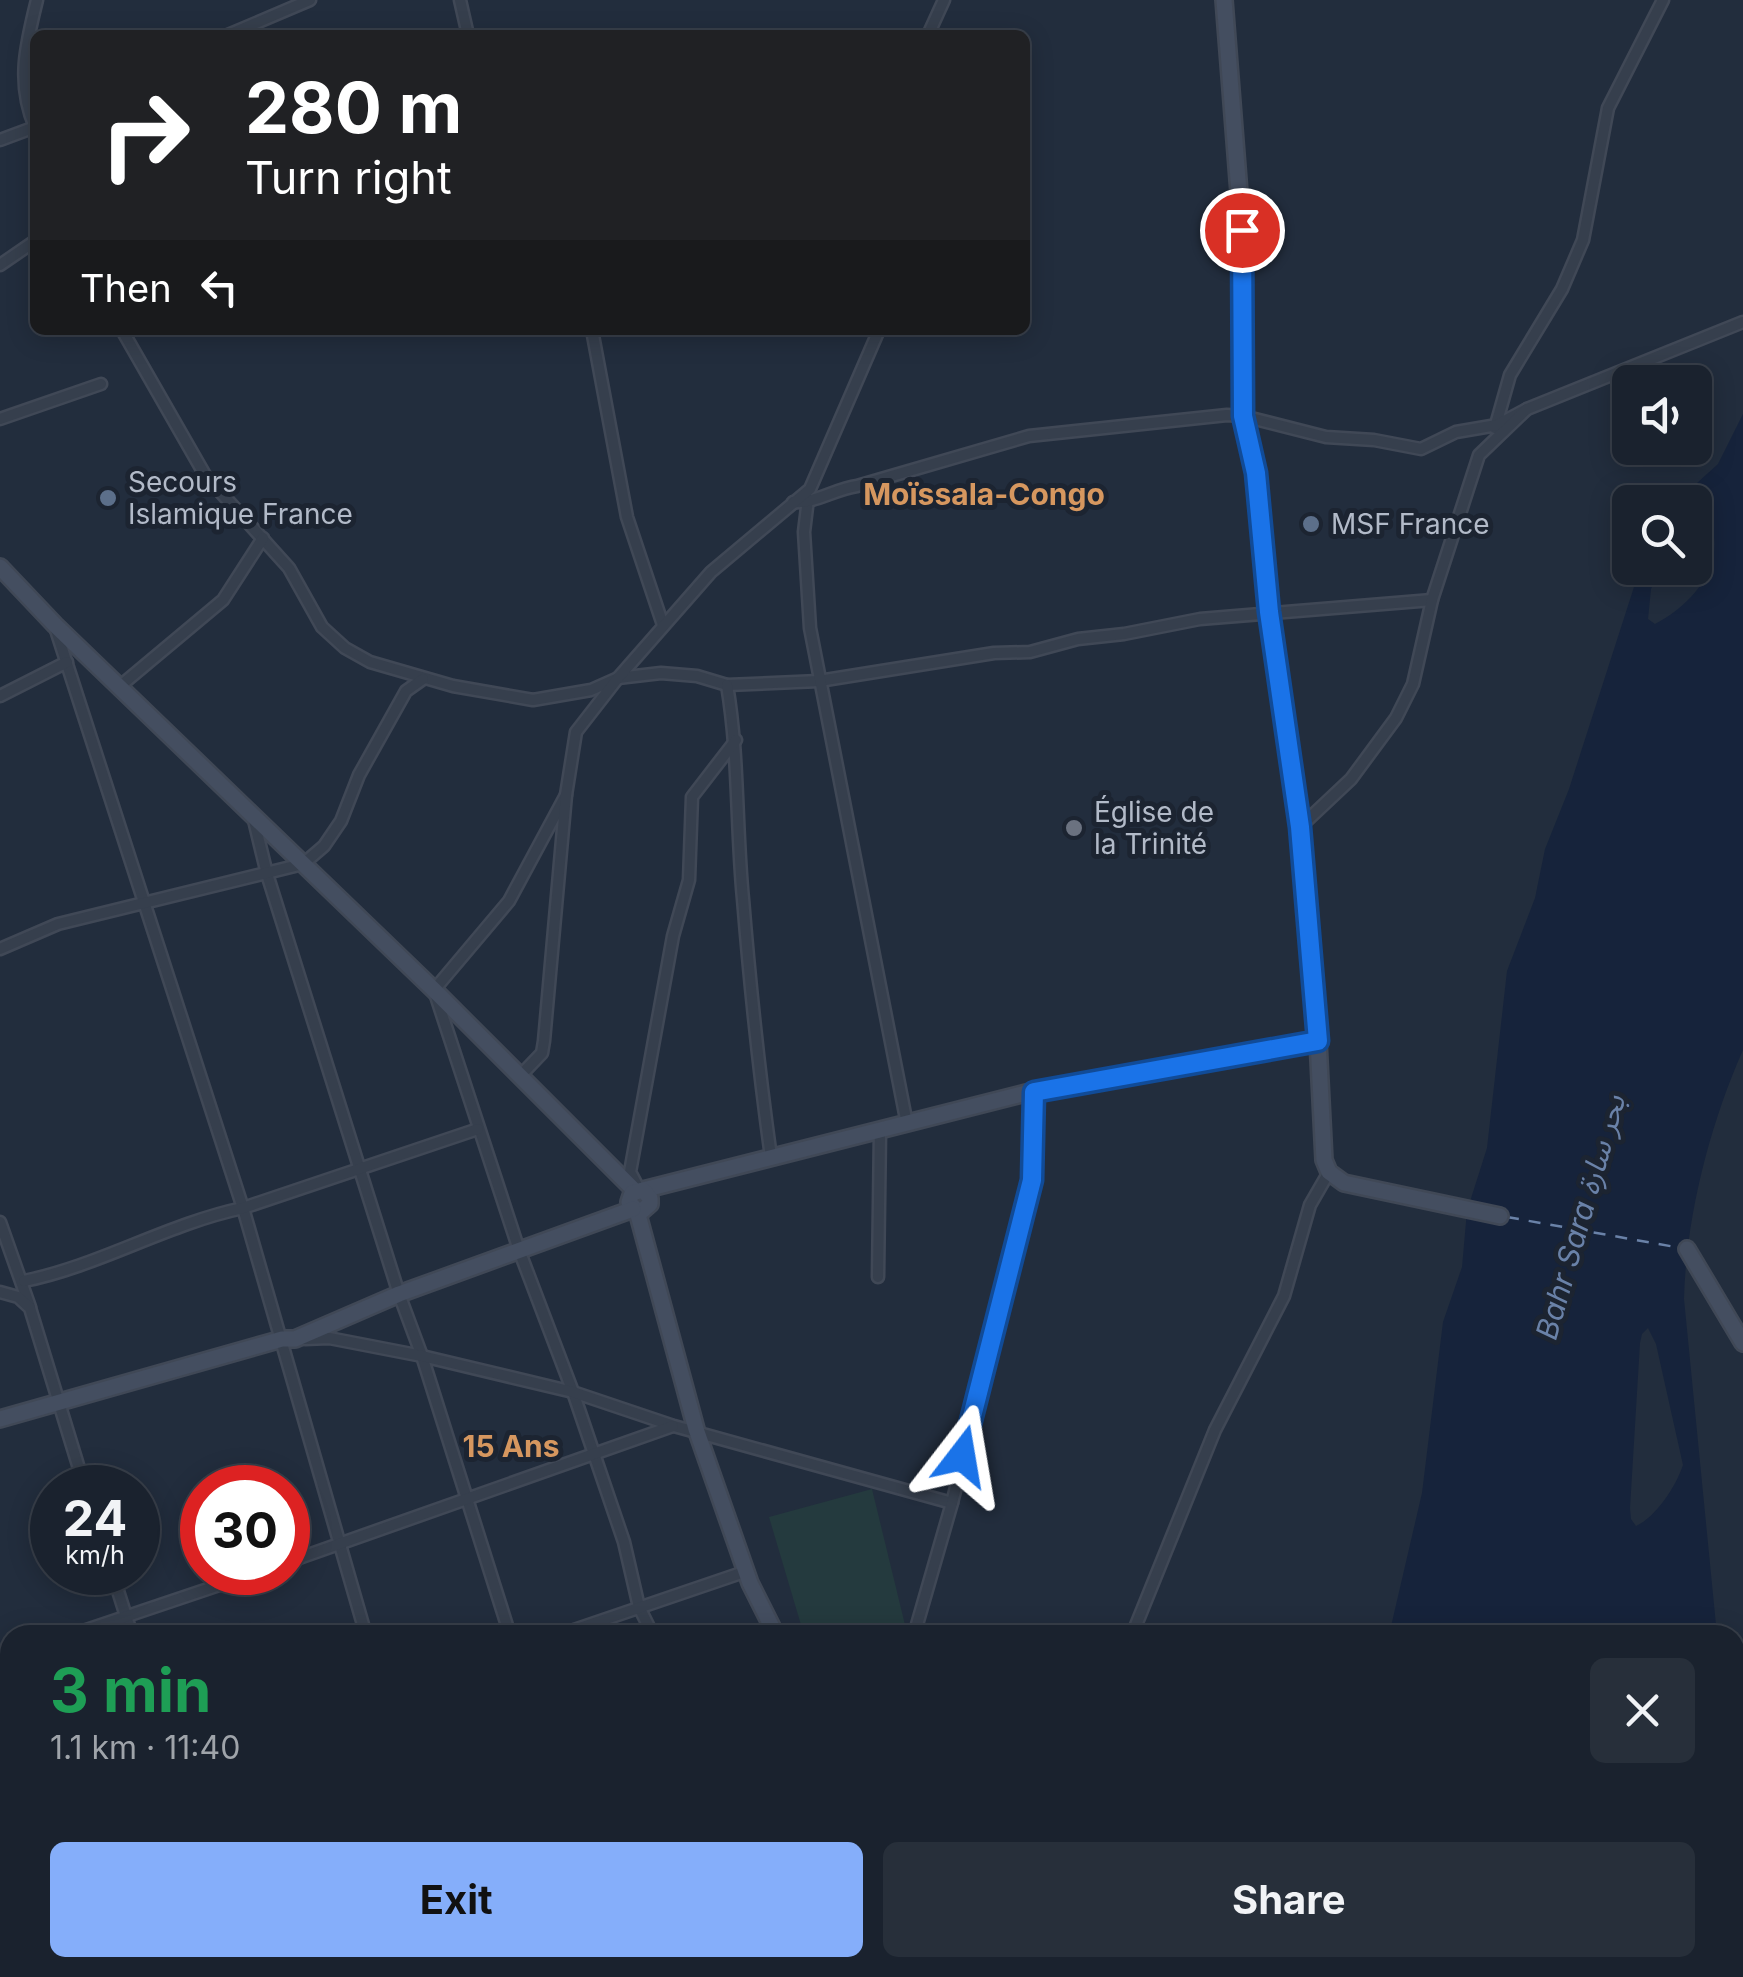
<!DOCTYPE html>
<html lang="en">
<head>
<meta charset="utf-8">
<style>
  body { margin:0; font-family:Inter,"Noto Sans Arabic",sans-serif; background:#272f3a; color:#f1f3f6; height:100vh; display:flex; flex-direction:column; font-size:38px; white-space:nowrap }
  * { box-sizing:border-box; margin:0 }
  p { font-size:32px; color:#9fa4aa }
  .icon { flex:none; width:55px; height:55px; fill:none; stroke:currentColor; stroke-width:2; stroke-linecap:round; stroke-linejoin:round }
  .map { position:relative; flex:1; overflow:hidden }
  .sheet { position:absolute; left:0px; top:1625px; width:1745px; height:352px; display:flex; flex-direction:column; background:#1a222e; border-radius:30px 30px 0 0; box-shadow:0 5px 25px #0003,0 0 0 2px #383f4a }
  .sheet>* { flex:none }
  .guide { position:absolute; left:30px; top:30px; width:1000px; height:305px; border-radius:15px; box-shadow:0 5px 25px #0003,0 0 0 2px #383f4a; background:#202124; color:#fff; overflow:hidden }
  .tools { position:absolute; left:1612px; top:365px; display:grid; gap:20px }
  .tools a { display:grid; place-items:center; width:100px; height:100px; border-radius:15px; background:#1a222e; box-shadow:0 5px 25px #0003,0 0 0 2px #383f4a; font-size:50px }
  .speed { position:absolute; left:30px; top:1465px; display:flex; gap:20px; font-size:50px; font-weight:700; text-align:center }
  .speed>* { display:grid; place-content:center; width:130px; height:130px; border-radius:50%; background:#1a222e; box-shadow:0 5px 25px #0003,0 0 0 2px #383f4a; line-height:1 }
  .speed small { font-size:25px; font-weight:400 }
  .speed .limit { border:15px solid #d22; background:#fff; color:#111 }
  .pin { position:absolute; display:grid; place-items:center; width:85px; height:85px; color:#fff; margin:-42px; border:5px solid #fff; border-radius:50%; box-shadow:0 2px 10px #0007 }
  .me { position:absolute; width:110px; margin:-55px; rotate:14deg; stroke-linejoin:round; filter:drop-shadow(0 0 8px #0008) }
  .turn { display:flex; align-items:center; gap:35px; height:210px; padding:0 50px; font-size:45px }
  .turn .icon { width:130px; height:130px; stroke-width:2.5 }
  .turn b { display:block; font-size:70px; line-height:85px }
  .then { display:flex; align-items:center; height:95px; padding:0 50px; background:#0003; gap:20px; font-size:38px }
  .round { display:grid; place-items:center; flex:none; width:105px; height:105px; border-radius:15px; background:#272f3a }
  .head { display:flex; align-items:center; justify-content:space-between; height:170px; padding:0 50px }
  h1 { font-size:60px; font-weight:700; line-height:75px; color:#1e9e55 }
  .cta { display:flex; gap:20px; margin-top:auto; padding:20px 50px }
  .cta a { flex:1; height:115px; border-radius:15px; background:#85aefa; color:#111; font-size:40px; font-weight:700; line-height:115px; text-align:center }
  .cta a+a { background:#272f3a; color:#f1f3f6 }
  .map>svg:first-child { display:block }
  .green { fill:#243a3e }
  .water { fill:#16233b; fill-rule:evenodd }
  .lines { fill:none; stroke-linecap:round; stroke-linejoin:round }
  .ferry { stroke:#6a82a8; stroke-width:2.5; stroke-dasharray:12 10; stroke-linecap:butt }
  .street-casing { stroke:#404856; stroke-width:15 }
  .secondary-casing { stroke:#404856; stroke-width:20 }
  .street { stroke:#363f4d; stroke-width:10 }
  .secondary { stroke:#444e60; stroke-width:15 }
  .route-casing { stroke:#114b97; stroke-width:25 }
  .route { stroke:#1a73e8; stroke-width:18 }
  .service-dot { fill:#5c6f8a; stroke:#1c2431; stroke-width:4 }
  .worship-dot { fill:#6b7280; stroke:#1c2431; stroke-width:4 }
  .labels { text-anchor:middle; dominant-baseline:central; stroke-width:10; stroke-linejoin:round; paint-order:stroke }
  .poi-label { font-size:28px; fill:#b2bac8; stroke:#1c2431; text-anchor:start }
  .neighbourhood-label { font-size:30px; font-weight:bold; fill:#d6975f; stroke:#1c2431 }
  .water-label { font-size:30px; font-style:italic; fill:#6a82a8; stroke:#1c2431 }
</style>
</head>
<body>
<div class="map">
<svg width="1743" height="1977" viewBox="0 0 1743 1977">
  <rect width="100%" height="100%" fill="#222d3d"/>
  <polygon class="green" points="872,1489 907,1633 804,1635 769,1517"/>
  <g class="water">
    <path d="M1743 414V1050C1710 1124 1686 1217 1684 1299L1717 1635H1389L1422 1493 1443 1322 1462 1267 1467 1211 1487 1148 1507 971 1535 898 1545 849 1569 789 1634 587 1642 568H1661L1651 589 1648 619 1655 624C1686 608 1719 575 1714 537L1703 531 1695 535V502H1676L1718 464ZM1648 1328 1656 1344 1683 1465C1676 1486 1656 1517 1636 1526L1631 1519 1630 1508 1640 1343 1642 1334Z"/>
    <polygon points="1337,1968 1710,1968 1709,1977 1338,1977"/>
  </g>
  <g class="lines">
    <polyline class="ferry" points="1507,1217 1681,1248"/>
    <g class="street-casing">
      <g id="street">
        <polyline points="460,0 468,35"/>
        <polyline points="228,35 310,0"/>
        <polyline points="928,35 944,0"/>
        <path d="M35 127C16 83 26 44 37 0"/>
        <polyline points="0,140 35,127"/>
        <polyline points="0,265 35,241"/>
        <polyline points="122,330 205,475 289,568 322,627 345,648 370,662 453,686 533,700 591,690 618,678 661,673 697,676 727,685 819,681 994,653 1030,652 1078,639 1124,634 1200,619 1432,600"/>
        <polyline points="592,330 627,517 663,625"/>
        <polyline points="0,419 101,384"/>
        <polyline points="1495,428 1510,375 1562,289 1583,240 1608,108 1663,0"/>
        <polyline points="808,499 804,532 810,628 907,1124"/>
        <path d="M793 502C814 504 835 489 857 486L1029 436 1227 415 1243 416 1326 437 1374 440 1421 449 1456 432 1497 425 1527 409"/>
        <polyline points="56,630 243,1208 366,1635"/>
        <path d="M727 685C739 756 736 827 743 899 750 985 759 1071 771 1157"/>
        <polyline points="119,687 223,600 263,538"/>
        <polyline points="0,696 67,662"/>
        <polyline points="566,795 509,901 434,990 519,1250 573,1392 624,1542 639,1607 653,1635"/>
        <polyline points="253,816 267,874 399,1294 422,1356 510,1635"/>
        <polyline points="1300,827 1351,779 1396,718 1413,684 1432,600 1479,455 1527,409 1743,322"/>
        <polyline points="0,949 58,924 303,864 324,846 341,821 359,775 406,691 423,679"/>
        <polyline points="521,1075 542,1053 544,1041 566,795 576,732 618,678 711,572 810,489 879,330"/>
        <polyline points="639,1189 630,1172 673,936 689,880 692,797 736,740"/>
        <polyline points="0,1222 30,1307"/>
        <polyline points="878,1277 880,1131"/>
        <path d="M24 1281C99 1266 167 1224 243 1208L478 1129"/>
        <polyline points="0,1292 18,1297 30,1308 85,1488"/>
        <polyline points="305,1339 329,1338 422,1356 573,1392 674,1426 952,1503"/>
        <polyline points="288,1562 673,1426"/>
        <polyline points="112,1572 132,1635"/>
        <polyline points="71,1635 258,1572"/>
        <polyline points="559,1635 747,1571"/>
        <polyline points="914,1635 952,1503 1033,1181 1034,1091"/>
        <polyline points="1132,1635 1215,1430 1284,1296 1310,1205 1329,1172"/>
        <polyline points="0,1656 10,1653"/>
        <polyline points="0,1700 10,1722"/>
        <polyline points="0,1813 10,1810"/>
        <polyline points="0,1928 10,1925"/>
        <polyline points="87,1968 89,1977"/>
        <polyline points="252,1968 255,1977"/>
        <polyline points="467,1968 470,1977"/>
        <polyline points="623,1968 626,1977"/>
        <polyline points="980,1968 983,1977"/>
        <polyline points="1127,1968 1132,1976 1130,1977"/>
        <polyline points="276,1977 309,1968"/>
        <polyline points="754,1977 797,1968"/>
        <polyline points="999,1977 1002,1968"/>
      </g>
    </g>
    <g class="secondary-casing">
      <g id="secondary">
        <polyline points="1224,0 1242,231 1243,416 1256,473 1269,612 1300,827 1318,1041 1324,1160 1329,1172 1344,1183 1500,1216"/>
        <polyline points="0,567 55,625 434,990 635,1191"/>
        <polyline points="643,1190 1034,1091 1318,1041"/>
        <polyline points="637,1211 642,1211 650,1204 650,1198 643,1190 632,1193 629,1202 637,1211 696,1429 750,1583 776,1635"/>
        <polyline points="1687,1249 1743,1343"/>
        <polyline points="0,1419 282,1339 295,1339 399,1294 633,1209"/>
        <polyline points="891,1968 896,1977"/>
      </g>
    </g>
    <use href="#street" class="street"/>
    <use href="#secondary" class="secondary"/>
  </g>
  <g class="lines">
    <g class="route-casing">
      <polyline id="route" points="962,1456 1032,1180 1034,1092 1318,1041 1300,827 1269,612 1256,473 1243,416 1242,230"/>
    </g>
    <use href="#route" class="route"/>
  </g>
  <g class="service-dot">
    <circle cx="108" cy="498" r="10"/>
    <circle cx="1311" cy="524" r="10"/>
  </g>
  <circle class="worship-dot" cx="1074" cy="828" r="10"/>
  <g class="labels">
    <g class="poi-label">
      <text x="128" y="482">Secours<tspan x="128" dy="32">Islamique France</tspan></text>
      <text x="1331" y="524">MSF France</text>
      <text x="1094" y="812">Église de<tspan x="1094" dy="32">la Trinité</tspan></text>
    </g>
    <g class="neighbourhood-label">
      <text x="984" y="494">Moïssala-Congo</text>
      <text x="511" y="1446">15 Ans</text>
    </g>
    <g class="water-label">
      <text transform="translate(1580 1217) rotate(-74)">Bahr Sara بحر سارة</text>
    </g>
  </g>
</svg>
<div class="tools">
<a><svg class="icon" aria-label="sound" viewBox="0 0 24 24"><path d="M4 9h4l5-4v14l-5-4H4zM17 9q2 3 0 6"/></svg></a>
<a><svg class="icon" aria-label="search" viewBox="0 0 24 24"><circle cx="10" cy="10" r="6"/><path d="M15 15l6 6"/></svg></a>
</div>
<div class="speed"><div>24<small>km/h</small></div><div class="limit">30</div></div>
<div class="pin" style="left:1242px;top:230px;background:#d93025"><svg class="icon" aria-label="arrive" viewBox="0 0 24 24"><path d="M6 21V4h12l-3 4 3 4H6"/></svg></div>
<svg class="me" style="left:962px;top:1456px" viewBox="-20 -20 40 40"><path d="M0-17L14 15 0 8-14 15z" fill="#1a73e8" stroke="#fff" stroke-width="4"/></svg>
<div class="guide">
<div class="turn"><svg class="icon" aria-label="right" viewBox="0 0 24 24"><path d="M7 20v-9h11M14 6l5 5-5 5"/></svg><div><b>280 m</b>Turn right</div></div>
<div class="then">Then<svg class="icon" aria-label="left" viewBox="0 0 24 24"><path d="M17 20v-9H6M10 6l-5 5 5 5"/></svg></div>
</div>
<section class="sheet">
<div class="head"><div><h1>3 min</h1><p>1.1 km · 11:40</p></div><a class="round"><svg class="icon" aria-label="close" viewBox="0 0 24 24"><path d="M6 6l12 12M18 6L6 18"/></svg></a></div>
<div class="cta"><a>Exit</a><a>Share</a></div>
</section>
</div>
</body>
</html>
